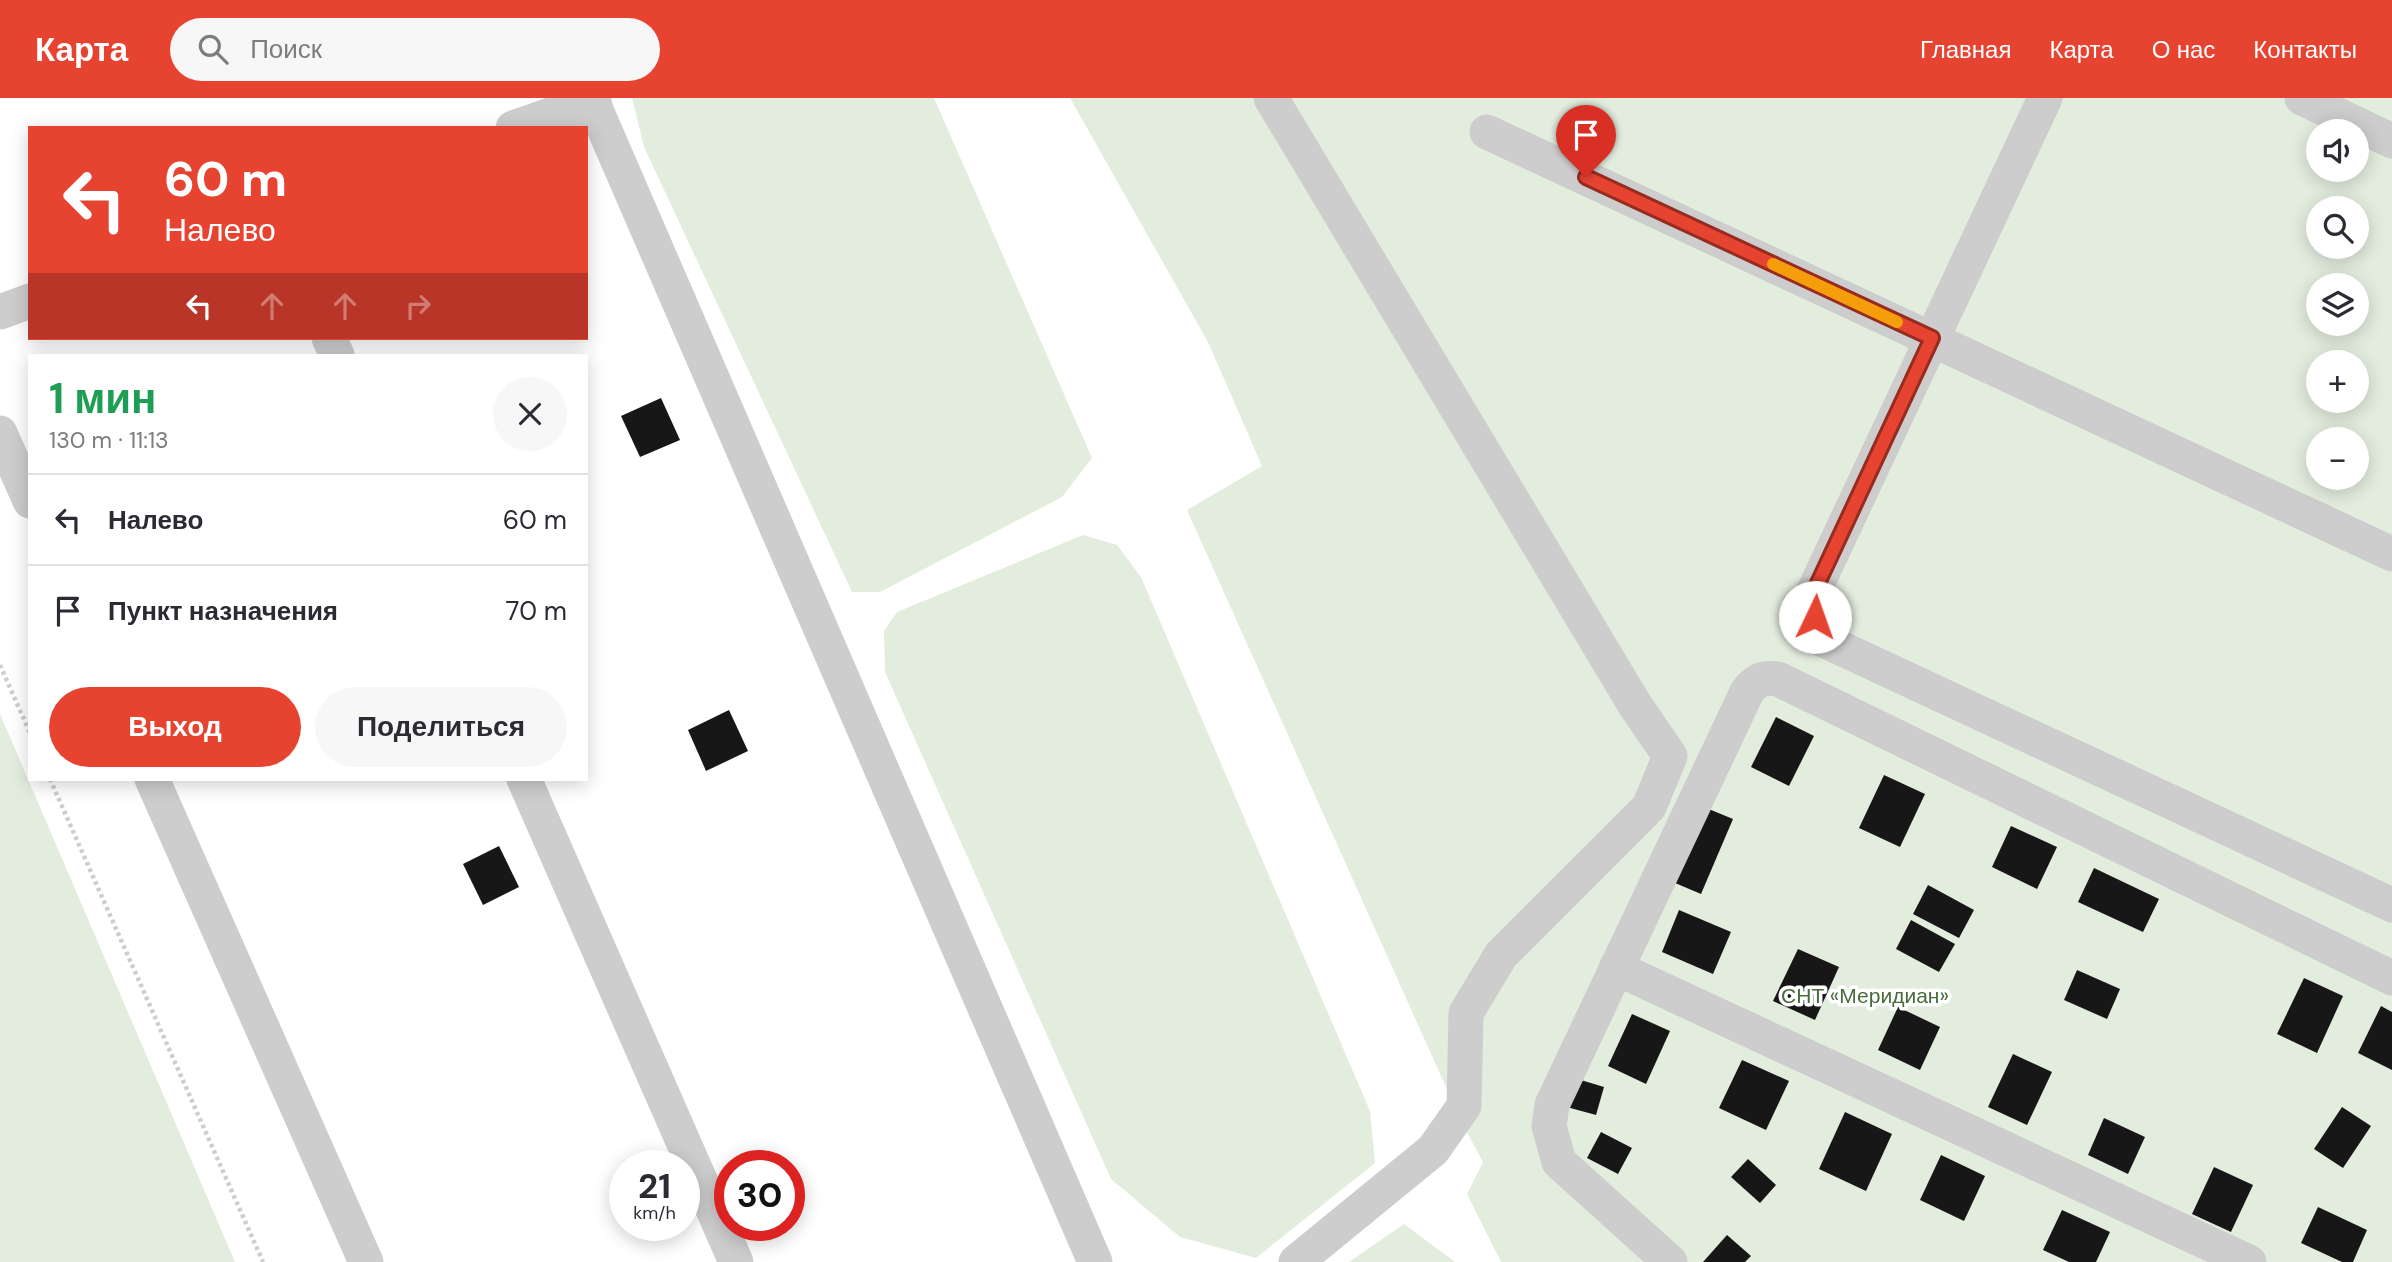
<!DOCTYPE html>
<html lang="ru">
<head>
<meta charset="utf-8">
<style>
  body { margin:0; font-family:"DM Sans",sans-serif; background:#f7f7f7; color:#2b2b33; height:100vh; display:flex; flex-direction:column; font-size:26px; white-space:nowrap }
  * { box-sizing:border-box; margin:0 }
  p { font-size:23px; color:#7c7c81 }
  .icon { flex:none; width:38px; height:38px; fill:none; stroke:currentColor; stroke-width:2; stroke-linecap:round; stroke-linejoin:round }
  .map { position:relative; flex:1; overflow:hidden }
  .details { position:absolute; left:28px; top:256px; width:560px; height:427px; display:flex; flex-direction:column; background:#fff; border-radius:0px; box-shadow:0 4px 18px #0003 }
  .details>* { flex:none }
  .banner { position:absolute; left:28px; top:28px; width:560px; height:214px; border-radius:0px; box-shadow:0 4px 18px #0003; background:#e74331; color:#fff; overflow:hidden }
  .fabs { position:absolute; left:2306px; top:21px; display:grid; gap:14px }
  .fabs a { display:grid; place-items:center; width:63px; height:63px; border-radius:50%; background:#fff; box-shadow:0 4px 18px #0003; font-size:35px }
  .speed { position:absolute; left:609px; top:1052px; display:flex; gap:14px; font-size:35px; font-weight:700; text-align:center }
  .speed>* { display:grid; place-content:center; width:91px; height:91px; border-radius:50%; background:#fff; box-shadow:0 4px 18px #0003; line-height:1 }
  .speed small { font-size:18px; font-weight:400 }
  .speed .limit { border:10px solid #d22; background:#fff; color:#111 }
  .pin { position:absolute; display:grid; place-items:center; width:60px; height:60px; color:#fff; margin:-72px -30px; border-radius:50% 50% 50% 0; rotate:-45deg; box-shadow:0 0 7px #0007 }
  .pin .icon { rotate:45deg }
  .me { position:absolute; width:77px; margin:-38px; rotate:3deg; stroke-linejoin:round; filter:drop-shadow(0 0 5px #0008) }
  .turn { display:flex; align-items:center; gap:24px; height:147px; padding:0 21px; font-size:32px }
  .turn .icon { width:91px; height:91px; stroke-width:2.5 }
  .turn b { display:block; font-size:49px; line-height:60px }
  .lanes { display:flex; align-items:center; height:66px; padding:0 21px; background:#0003; justify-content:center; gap:35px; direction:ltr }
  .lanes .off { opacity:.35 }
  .round { display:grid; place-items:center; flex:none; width:74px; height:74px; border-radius:37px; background:#f7f7f7 }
  .overview { display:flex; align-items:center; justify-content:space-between; height:119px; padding:0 21px }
  h1 { font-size:42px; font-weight:700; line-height:52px; color:#1e9e55 }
  .action { display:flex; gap:14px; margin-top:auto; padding:14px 21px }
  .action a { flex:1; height:80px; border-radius:42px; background:#e74331; color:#fff; font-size:28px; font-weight:700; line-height:80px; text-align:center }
  .action a+a { background:#f7f7f7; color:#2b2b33 }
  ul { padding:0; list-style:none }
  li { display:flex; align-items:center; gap:21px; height:91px; padding:0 21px; border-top:2px solid #e1e1e2 }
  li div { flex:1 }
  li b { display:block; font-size:26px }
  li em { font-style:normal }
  header { display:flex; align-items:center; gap:42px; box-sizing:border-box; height:98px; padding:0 35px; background:#e74331; color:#fff }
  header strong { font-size:33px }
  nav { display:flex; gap:38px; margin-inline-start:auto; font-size:24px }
  .search { width:490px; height:63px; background:#f7f7f7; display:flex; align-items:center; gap:18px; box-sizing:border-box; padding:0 24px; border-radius:38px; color:#7c7c81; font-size:26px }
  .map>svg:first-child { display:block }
  .green { fill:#e3edde; fill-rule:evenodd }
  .building { fill:#171717 }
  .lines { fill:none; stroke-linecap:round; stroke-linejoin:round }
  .path { stroke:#cdcdcd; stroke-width:4.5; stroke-dasharray:3.5 3.5; stroke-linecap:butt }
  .minor { stroke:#cdcdcd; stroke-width:35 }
  .route-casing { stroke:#962c20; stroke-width:18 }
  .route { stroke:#e74331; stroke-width:12 }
  .slow { stroke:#f59e0b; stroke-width:12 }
  .labels { text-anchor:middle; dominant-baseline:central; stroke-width:7; stroke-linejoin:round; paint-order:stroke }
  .park-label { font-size:21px; fill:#4a6c3c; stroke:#fff }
</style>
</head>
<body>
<header>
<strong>Карта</strong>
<div class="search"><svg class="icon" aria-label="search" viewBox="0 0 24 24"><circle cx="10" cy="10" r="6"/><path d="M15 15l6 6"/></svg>Поиск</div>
<nav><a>Главная</a><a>Карта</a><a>О нас</a><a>Контакты</a></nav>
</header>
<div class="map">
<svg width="2392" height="1164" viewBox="0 0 2392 1164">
  <rect width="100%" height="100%" fill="#fff"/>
  <g class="green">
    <polygon points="632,0 934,0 1092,360 1062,399 880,494 852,494 644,49"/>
    <path d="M1070 0H2392V1164H1501L1467 1096 1483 1064 1463 1027 1187 412 1262 368 1208 244ZM2319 33H2357V72H2319ZM2319 110H2357V149H2319ZM2319 187H2357V226H2319ZM2319 264H2357V303H2319ZM2319 341H2357V380H2319Z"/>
    <polygon points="1083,437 1117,447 1141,479 1370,1013 1375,1065 1256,1160 1180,1139 1111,1081 885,574 884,533 897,514"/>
    <polygon points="0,616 235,1164 0,1164"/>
    <polygon points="1404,1126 1455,1164 1349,1164"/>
  </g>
  <g class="building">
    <polygon points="661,300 680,342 640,359 621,318"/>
    <polygon points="729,612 748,653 706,673 688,632"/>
    <polygon points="1776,619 1814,638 1789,688 1751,669"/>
    <polygon points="1884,677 1925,696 1900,749 1859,730"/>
    <polygon points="1699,707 1733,721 1701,796 1668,782"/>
    <polygon points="2011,728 2057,749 2037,791 1992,769"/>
    <polygon points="499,748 519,789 483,807 463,766"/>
    <polygon points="2094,770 2159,801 2143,834 2078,804"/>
    <polygon points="1928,787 1974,812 1959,840 1913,816"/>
    <polygon points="1679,812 1731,834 1713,876 1662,854"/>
    <polygon points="1911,822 1955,846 1939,874 1896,851"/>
    <polygon points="1798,851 1839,869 1815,922 1773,903"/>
    <polygon points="2077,872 2120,891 2107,921 2064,902"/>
    <polygon points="2304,880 2343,898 2317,955 2277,936"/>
    <polygon points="2381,908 2392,914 2392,972 2358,955"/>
    <polygon points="1898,909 1940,929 1920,972 1878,952"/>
    <polygon points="1632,916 1670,933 1646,986 1608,968"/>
    <polygon points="2013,956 2052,974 2027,1027 1988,1009"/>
    <polygon points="1742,962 1789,983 1766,1032 1719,1010"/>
    <polygon points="1571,979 1604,989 1596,1017 1563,1008"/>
    <polygon points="2342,1009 2371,1028 2343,1070 2314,1051"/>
    <polygon points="1845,1014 1892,1036 1866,1093 1819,1071"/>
    <polygon points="2104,1020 2145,1039 2128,1076 2088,1057"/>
    <polygon points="1601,1034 1632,1050 1618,1076 1587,1060"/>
    <polygon points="1941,1057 1985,1078 1964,1123 1920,1102"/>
    <polygon points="1748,1061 1776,1087 1760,1105 1731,1079"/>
    <polygon points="2214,1069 2253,1087 2231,1134 2192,1116"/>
    <polygon points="2318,1109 2367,1132 2353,1164 2342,1164 2301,1145"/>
    <polygon points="2062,1112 2110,1134 2096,1164 2069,1164 2043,1152"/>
    <polygon points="1727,1137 1751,1158 1745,1164 1703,1164"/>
  </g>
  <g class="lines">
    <g class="path">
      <polyline points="0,567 30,635"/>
      <polyline points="50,681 263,1164"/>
    </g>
    <g class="minor">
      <polyline points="593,0 596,12 1095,1164"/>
      <polyline points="1271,0 1635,607 1670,658 1649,709 1501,857 1466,915 1464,1008 1433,1052 1296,1164"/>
      <polyline points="2045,0 1812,497 1819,540 2392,807"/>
      <polyline points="2302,0 2392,43"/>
      <polyline points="513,30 553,16 596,12"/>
      <polyline points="1487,34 2392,456"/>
      <polyline points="0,214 30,203"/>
      <polyline points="329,240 337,257"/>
      <polyline points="0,335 30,403"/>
      <polyline points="152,681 366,1164"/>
      <polyline points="524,681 736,1164"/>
      <polyline points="1616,870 2249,1164"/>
      <path d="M1670 1164 1559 1064 1549 1028 1552 1007 1747 594C1756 582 1762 579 1778 581L2392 880"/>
    </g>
  </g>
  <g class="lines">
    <g class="route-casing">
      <polyline id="route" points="1586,79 1932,240 1812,498 1815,519"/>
    </g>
    <use href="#route" class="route"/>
    <polyline class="slow" points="1773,166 1897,224"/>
  </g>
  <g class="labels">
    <g class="park-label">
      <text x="1865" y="898">СНТ «Меридиан»</text>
    </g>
  </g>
</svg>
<div class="fabs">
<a><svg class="icon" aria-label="sound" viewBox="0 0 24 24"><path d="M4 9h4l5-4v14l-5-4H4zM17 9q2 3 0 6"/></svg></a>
<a><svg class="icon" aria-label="search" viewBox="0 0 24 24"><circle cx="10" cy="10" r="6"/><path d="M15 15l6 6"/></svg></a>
<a><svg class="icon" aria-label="layers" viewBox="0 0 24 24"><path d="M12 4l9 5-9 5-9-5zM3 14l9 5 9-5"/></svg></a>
<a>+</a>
<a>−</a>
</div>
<div class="speed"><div>21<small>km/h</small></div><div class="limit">30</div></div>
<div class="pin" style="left:1586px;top:79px;background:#d93025"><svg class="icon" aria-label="arrive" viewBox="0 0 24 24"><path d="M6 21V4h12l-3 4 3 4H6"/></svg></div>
<svg class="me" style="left:1815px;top:519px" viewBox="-20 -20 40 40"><circle r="19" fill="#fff"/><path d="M0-13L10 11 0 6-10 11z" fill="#e74331"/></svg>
<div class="banner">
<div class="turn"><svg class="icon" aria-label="left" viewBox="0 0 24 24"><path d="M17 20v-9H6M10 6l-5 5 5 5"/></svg><div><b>60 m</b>Налево</div></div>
<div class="lanes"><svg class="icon" aria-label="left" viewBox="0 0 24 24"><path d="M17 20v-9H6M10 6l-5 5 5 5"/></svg><svg class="icon off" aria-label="ahead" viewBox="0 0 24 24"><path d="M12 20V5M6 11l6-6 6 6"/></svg><svg class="icon off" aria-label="ahead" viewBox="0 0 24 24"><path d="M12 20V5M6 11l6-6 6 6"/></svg><svg class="icon off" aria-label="right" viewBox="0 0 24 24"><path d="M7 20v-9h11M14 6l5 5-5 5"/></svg></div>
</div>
<section class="details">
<div class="overview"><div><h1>1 мин</h1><p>130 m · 11:13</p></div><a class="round"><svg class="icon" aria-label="close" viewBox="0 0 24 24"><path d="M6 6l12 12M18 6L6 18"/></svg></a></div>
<ul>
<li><svg class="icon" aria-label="left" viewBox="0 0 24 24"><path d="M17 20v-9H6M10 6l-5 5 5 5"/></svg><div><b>Налево</b></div><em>60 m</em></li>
<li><svg class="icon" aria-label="arrive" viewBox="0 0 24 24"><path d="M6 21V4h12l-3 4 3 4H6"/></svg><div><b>Пункт назначения</b></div><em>70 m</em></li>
</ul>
<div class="action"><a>Выход</a><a>Поделиться</a></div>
</section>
</div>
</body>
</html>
